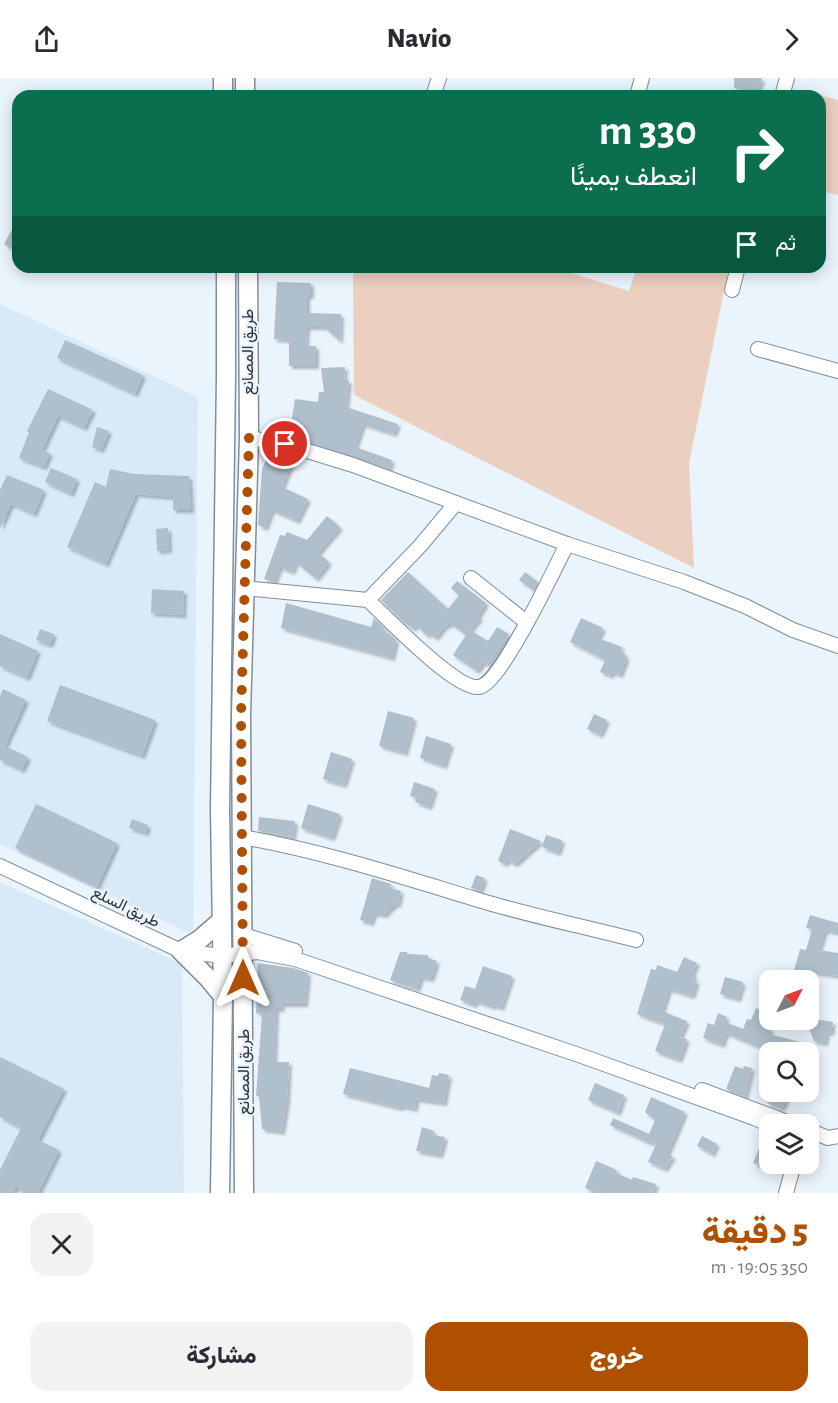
<!DOCTYPE html>
<html lang="ar">
<head>
<meta charset="utf-8">
<style>
  body { margin:0; font-family:"Alegreya Sans",Vazirmatn,sans-serif; background:#f2f2f3; color:#2b2b33; direction:rtl; height:100vh; display:flex; flex-direction:column; font-size:22px; white-space:nowrap }
  * { box-sizing:border-box; margin:0 }
  p { font-size:20px; color:#7c7c81 }
  .icon { flex:none; width:33px; height:33px; fill:none; stroke:currentColor; stroke-width:2; stroke-linecap:round; stroke-linejoin:round }
  .map { position:relative; height:1115px; overflow:hidden; direction:ltr }
  .side { display:flex; flex-direction:column; background:#fff; flex:1 }
  .side>* { flex:none }
  .guide { position:absolute; left:12px; top:12px; width:814px; height:183px; border-radius:18px; box-shadow:0 3px 15px #0003; direction:rtl; background:#0b6e4f; color:#fff; overflow:hidden }
  .needle { width:39px; rotate:48deg }
  .buttons { position:absolute; left:759px; top:892px; display:grid; gap:12px }
  .buttons a { display:grid; place-items:center; width:60px; height:60px; border-radius:12px; background:#fff; box-shadow:0 3px 15px #0003; font-size:30px }
  .pin { position:absolute; display:grid; place-items:center; width:51px; height:51px; color:#fff; margin:-26px; border:3px solid #fff; border-radius:50%; box-shadow:0 2px 6px #0007 }
  .me { position:absolute; width:66px; margin:-33px; rotate:0deg; stroke-linejoin:round; filter:drop-shadow(0 0 4px #0008) }
  .turn { display:flex; align-items:center; gap:21px; height:126px; padding:0 30px; font-size:27px }
  .turn .icon { width:78px; height:78px; stroke-width:2.5 }
  .turn b { display:block; font-size:42px; line-height:51px }
  .then { display:flex; align-items:center; height:57px; padding:0 30px; background:#0003; gap:12px; font-size:22px }
  .round { display:grid; place-items:center; flex:none; width:63px; height:63px; border-radius:18px; background:#f2f2f3 }
  .headline { display:flex; align-items:center; justify-content:space-between; height:102px; padding:0 30px }
  h1 { font-size:36px; font-weight:800; line-height:45px; color:#af5000 }
  .cta { display:flex; gap:12px; margin-top:auto; padding:12px 30px }
  .cta a { flex:1; height:69px; border-radius:18px; background:#af5000; color:#fff; font-size:24px; font-weight:800; line-height:69px; text-align:center }
  .cta a+a { background:#f2f2f3; color:#2b2b33 }
  header { display:flex; justify-content:space-between; align-items:center; height:78px; padding:0 30px; background:#fff; font-size:27px; font-weight:800 }
  .map>svg:first-child { display:block }
  .built { fill:#d8eaf8 }
  .green { fill:#ebcfc0 }
  .building { fill:#afbfcb; filter:url(#shadow) }
  .lines { fill:none; stroke-linecap:round; stroke-linejoin:round }
  .minor-casing { stroke:#7f8e9a; stroke-width:16 }
  .major-casing { stroke:#7f8e9a; stroke-width:21 }
  .minor { stroke:#fff; stroke-width:14 }
  .major { stroke:#fff; stroke-width:18 }
  .route { stroke:#af5000; stroke-width:10; stroke-dasharray:0 18 }
  .labels { text-anchor:middle; dominant-baseline:central; stroke-width:4.5; stroke-linejoin:round; paint-order:stroke }
  .street-label { font-size:16px; fill:#2e3439; stroke:#eaf4fc }
</style>
</head>
<body>
<header><svg class="icon" aria-label="forward" viewBox="0 0 24 24"><path d="M9 5l7 7-7 7"/></svg>Navio<svg class="icon" aria-label="share" viewBox="0 0 24 24"><path d="M12 15V3M7 8l5-5 5 5M5 13v7h14v-7"/></svg></header>
<div class="map">
<svg width="838" height="1115" viewBox="0 0 838 1115">
  <defs>
    <filter id="shadow"><feDropShadow dx="3" dy="3" stdDeviation="1.5" flood-color="#0004"/></filter>
  </defs>
  <rect width="100%" height="100%" fill="#eaf4fc"/>
  <g class="built">
    <polygon points="0,226 198,319 193,857 0,766"/>
    <polygon points="0,804 182,886 184,1115 0,1115"/>
  </g>
  <g class="green">
    <polygon points="801,12 838,22 838,117 821,113 820,18 799,18"/>
    <polygon points="353,189 552,189 629,213 637,189 729,189 689,385 694,490 354,317"/>
  </g>
  <g class="building">
    <polygon points="734,0 762,0 757,16 734,10"/>
    <polygon points="18,140 18,174 4,166"/>
    <polygon points="277,204 311,205 311,218 307,218 307,235 341,236 340,263 324,249 307,249 306,268 316,268 316,288 289,288 289,262 274,261"/>
    <polygon points="65,262 143,297 135,316 57,280"/>
    <polygon points="345,289 344,302 349,302 346,329 398,346 394,356 363,346 355,369 392,382 389,391 289,358 295,321 318,324 319,314 324,314 321,290"/>
    <polygon points="48,311 93,332 84,350 58,338 42,372 50,375 44,389 19,380 29,354 27,353"/>
    <polygon points="97,349 109,353 101,372 92,369"/>
    <polygon points="278,375 293,381 282,409 308,421 297,443 272,432 265,450 258,447 262,391 266,382 269,383 272,376 276,378"/>
    <polygon points="51,390 77,401 71,416 45,404"/>
    <polygon points="110,391 134,396 189,398 191,432 173,432 173,419 136,416 106,486 67,469 95,404 106,409"/>
    <polygon points="7,397 44,412 34,436 11,426 0,450 0,412"/>
    <polygon points="327,438 340,449 318,475 329,484 316,501 296,484 292,494 280,489 274,504 264,501 280,457 285,458 287,454 307,462"/>
    <polygon points="168,450 169,472 157,473 156,451"/>
    <polygon points="408,494 448,531 459,517 451,510 457,503 486,525 478,538 480,540 470,552 488,563 497,549 509,556 487,587 483,584 477,593 453,577 469,552 466,557 450,545 447,548 446,547 435,560 429,555 427,558 416,547 413,551 403,544 381,522"/>
    <polygon points="525,494 538,504 533,512 519,502"/>
    <polygon points="152,511 184,513 183,537 151,535"/>
    <polygon points="286,525 371,549 374,540 385,551 384,554 389,555 396,562 392,580 281,550"/>
    <polygon points="581,540 603,550 598,560 622,569 620,573 624,575 626,581 620,597 612,594 611,598 600,594 605,582 570,564"/>
    <polygon points="40,551 54,556 50,567 36,562"/>
    <polygon points="0,556 38,573 27,600 0,588"/>
    <polygon points="60,607 155,642 142,678 47,643"/>
    <polygon points="3,611 26,622 5,668 28,679 22,692 0,682 0,618"/>
    <polygon points="388,633 414,640 405,675 379,668"/>
    <polygon points="594,636 607,642 600,657 587,651"/>
    <polygon points="426,658 451,666 444,688 420,680"/>
    <polygon points="331,674 352,681 344,707 323,701"/>
    <polygon points="414,704 435,711 429,729 415,724 417,720 410,718"/>
    <polygon points="36,726 117,765 97,809 15,770"/>
    <polygon points="308,726 340,736 332,760 301,750"/>
    <polygon points="259,739 295,743 293,760 258,753"/>
    <polygon points="132,741 148,747 146,755 129,750"/>
    <polygon points="510,751 541,763 515,786 507,782 505,786 498,783"/>
    <polygon points="546,757 562,762 558,775 542,769"/>
    <polygon points="476,797 485,800 480,813 471,810"/>
    <polygon points="372,800 391,806 390,810 401,813 398,827 395,826 384,837 374,835 371,845 360,842"/>
    <polygon points="810,837 838,845 838,855 825,852 819,872 838,875 838,898 812,894 810,901 793,896 800,871 806,872 812,851 806,850"/>
    <polygon points="400,874 407,874 407,876 428,877 428,880 437,883 431,901 421,899 417,911 390,902"/>
    <polygon points="684,879 697,885 692,896 694,897 693,902 697,903 692,918 669,911 662,933 687,943 680,959 687,961 679,982 655,973 665,946 637,936 651,891 656,892 657,887 677,894"/>
    <polygon points="258,885 293,890 308,895 305,926 281,926 282,931 276,931 274,984 289,984 287,1022 282,1054 262,1051 259,1018 256,1018 262,936 256,935"/>
    <polygon points="483,888 512,898 501,930 494,927 493,929 476,923 474,927 460,922 465,908 475,911"/>
    <polygon points="725,899 743,904 738,921 720,916"/>
    <polygon points="756,930 770,936 765,949 770,950 770,956 800,964 798,975 773,975 726,955 722,967 703,960 708,945 714,947 718,935 727,939 725,944 743,951 747,941 751,942"/>
    <polygon points="808,940 833,944 831,955 827,954 825,965 814,963 808,948"/>
    <polygon points="0,979 64,1011 38,1062 59,1072 38,1115 27,1115 16,1109 13,1115 0,1115 0,1092 21,1050 0,1039"/>
    <polygon points="735,988 743,991 744,988 752,990 745,1019 726,1011"/>
    <polygon points="350,990 429,1010 432,997 438,998 439,995 449,997 444,1025 416,1021 415,1031 401,1028 400,1030 343,1016"/>
    <polygon points="595,1005 624,1017 618,1035 588,1022"/>
    <polygon points="770,1014 788,1016 782,1031 767,1025"/>
    <polygon points="651,1019 685,1034 667,1076 673,1078 665,1091 648,1084 656,1066 651,1064 650,1065 610,1047 613,1040 649,1056 655,1042 645,1034"/>
    <polygon points="422,1049 434,1053 433,1057 445,1059 440,1077 416,1073"/>
    <polygon points="765,1055 770,1056 770,1091 753,1085"/>
    <polygon points="702,1058 717,1066 712,1076 697,1068"/>
    <polygon points="596,1083 617,1092 616,1095 632,1102 633,1099 656,1106 653,1115 598,1115 585,1110"/>
  </g>
  <g class="lines">
    <g class="minor-casing">
      <g id="minor">
        <polyline points="433,18 439,0"/>
        <polyline points="637,18 642,0"/>
        <polyline points="782,18 787,0"/>
        <polyline points="732,212 738,189"/>
        <polyline points="758,271 838,293"/>
        <polyline points="249,360 285,366 353,387 567,466 684,504 745,528 793,552 838,568"/>
        <polyline points="471,500 526,544"/>
        <polyline points="244,510 368,522 420,468 456,425"/>
        <path d="M368 522C387 540 456 612 479 609 500 607 556 488 567 466"/>
        <path d="M242 759C321 773 396 797 472 820 526 837 582 848 636 862"/>
        <polyline points="0,788 181,873 222,878 257,874 295,881 579,977 754,1040 770,1047"/>
        <polyline points="244,857 295,873"/>
        <polyline points="702,1012 795,1047"/>
        <polyline points="808,1052 828,1060 838,1058"/>
        <polyline points="786,1115 794,1086"/>
      </g>
    </g>
    <g class="major-casing">
      <g id="major">
        <polyline points="223,0 223,18"/>
        <polyline points="245,0 245,18"/>
        <polyline points="221,843 199,862 181,873 209,901 223,918"/>
        <polyline points="220,1115 223,918 220,731 226,298 226,189"/>
        <polyline points="244,1115 241,637 249,360 248,189"/>
      </g>
    </g>
    <use href="#minor" class="minor"/>
    <use href="#major" class="major"/>
  </g>
  <g class="lines">
    <polyline class="route" points="243,900 241,637 249,360 285,366"/>
  </g>
  <g class="labels">
    <g class="street-label">
      <text transform="translate(248 274) rotate(-90)">طريق المصانع</text>
      <text transform="translate(126 829) rotate(26)">طريق السلع</text>
      <text transform="translate(244 994) rotate(-90)">طريق المصانع</text>
    </g>
  </g>
</svg>
<div class="buttons">
<a><svg class="needle" viewBox="-14 -14 28 28"><path d="M0-13l5 13h-10z" fill="#e53935"/><path d="M0 13l5-13h-10z" fill="#7c7c81"/></svg></a>
<a><svg class="icon" aria-label="search" viewBox="0 0 24 24"><circle cx="10" cy="10" r="6"/><path d="M15 15l6 6"/></svg></a>
<a><svg class="icon" aria-label="layers" viewBox="0 0 24 24"><path d="M12 4l9 5-9 5-9-5zM3 14l9 5 9-5"/></svg></a>
</div>
<div class="pin" style="left:285px;top:366px;background:#d93025"><svg class="icon" aria-label="arrive" viewBox="0 0 24 24"><path d="M6 21V4h12l-3 4 3 4H6"/></svg></div>
<svg class="me" style="left:243px;top:900px" viewBox="-20 -20 40 40"><path d="M0-17L14 15 0 8-14 15z" fill="#af5000" stroke="#fff" stroke-width="4"/></svg>
<div class="guide">
<div class="turn"><svg class="icon" aria-label="right" viewBox="0 0 24 24"><path d="M7 20v-9h11M14 6l5 5-5 5"/></svg><div><b>330 m</b>انعطف يمينًا</div></div>
<div class="then">ثم<svg class="icon" aria-label="arrive" viewBox="0 0 24 24"><path d="M6 21V4h12l-3 4 3 4H6"/></svg></div>
</div>
</div>
<section class="side">
<div class="headline"><div><h1>5 دقيقة</h1><p>350 m · 19:05</p></div><a class="round"><svg class="icon" aria-label="close" viewBox="0 0 24 24"><path d="M6 6l12 12M18 6L6 18"/></svg></a></div>
<div class="cta"><a>خروج</a><a>مشاركة</a></div>
</section>
</body>
</html>
